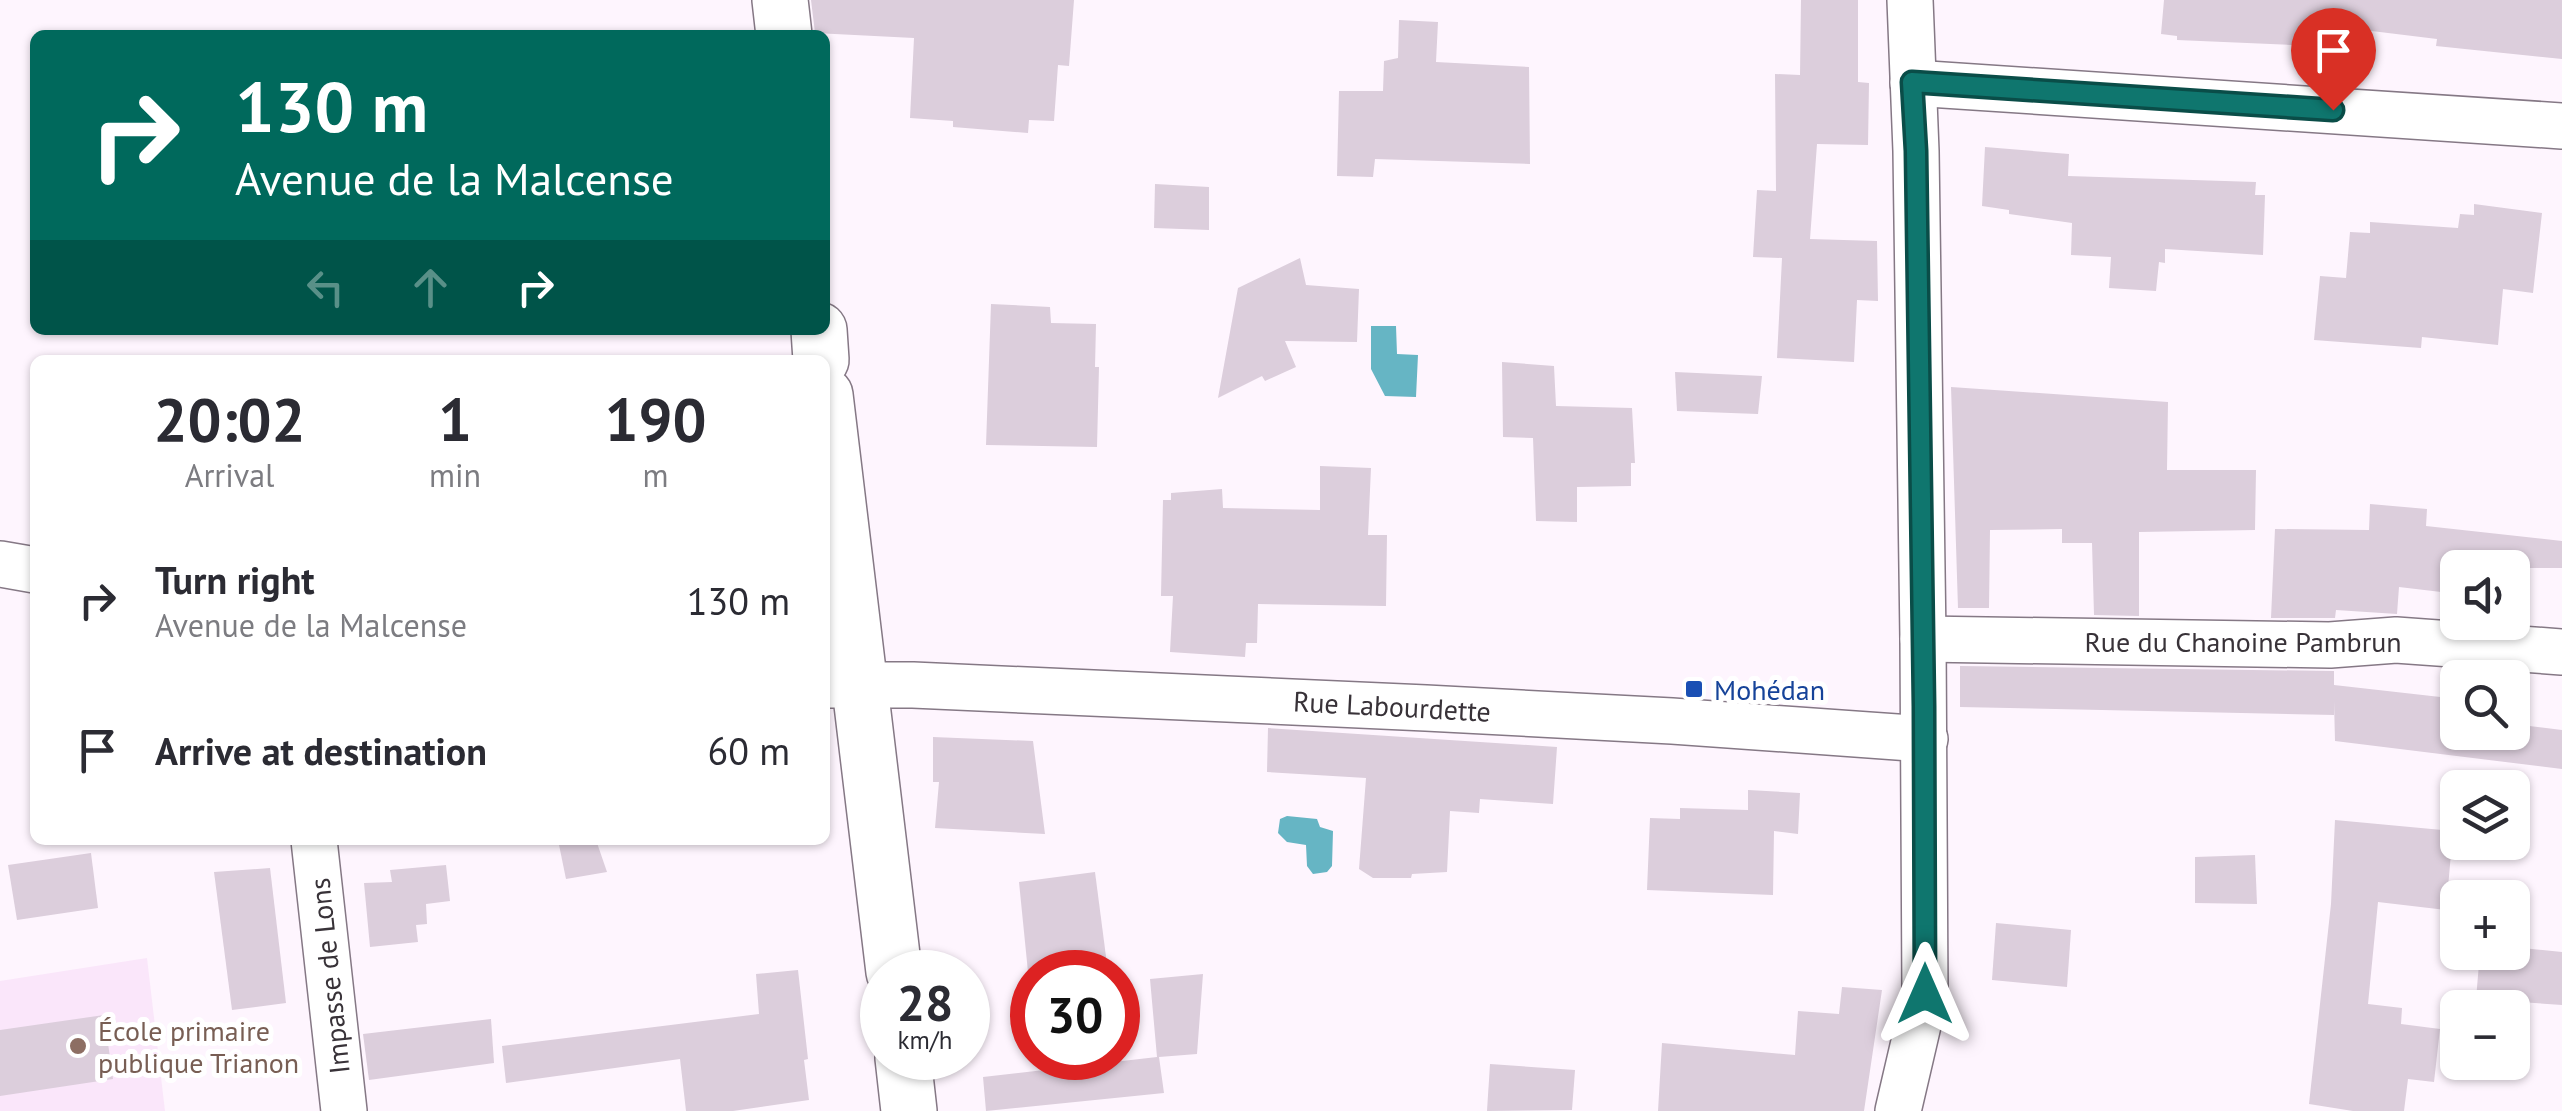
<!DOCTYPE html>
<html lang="en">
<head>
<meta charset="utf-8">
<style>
  body { margin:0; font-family:"PT Sans",sans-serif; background:#f2f2f3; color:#2b2b33; height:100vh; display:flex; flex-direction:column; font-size:38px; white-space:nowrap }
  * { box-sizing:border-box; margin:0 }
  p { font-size:32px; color:#7c7c81 }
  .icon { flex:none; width:55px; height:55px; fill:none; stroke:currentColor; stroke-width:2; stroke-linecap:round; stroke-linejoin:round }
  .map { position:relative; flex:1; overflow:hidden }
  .panel { position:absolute; left:30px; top:355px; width:800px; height:490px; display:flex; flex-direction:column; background:#fff; border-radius:15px; box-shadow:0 2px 8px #0004 }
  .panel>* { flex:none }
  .banner { position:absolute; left:30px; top:30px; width:800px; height:305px; border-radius:15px; box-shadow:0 2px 8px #0004; background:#00695c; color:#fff; overflow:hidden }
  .tools { position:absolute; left:2440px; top:550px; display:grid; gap:20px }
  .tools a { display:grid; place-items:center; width:90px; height:90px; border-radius:15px; background:#fff; box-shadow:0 2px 8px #0004; font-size:50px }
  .speed { position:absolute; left:860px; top:950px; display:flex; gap:20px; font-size:50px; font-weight:700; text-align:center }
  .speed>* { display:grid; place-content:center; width:130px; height:130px; border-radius:50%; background:#fff; box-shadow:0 2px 8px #0004; line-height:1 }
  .speed small { font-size:25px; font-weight:400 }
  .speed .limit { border:15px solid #d22; background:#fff; color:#111 }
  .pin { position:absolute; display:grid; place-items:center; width:85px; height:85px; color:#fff; margin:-102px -42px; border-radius:50% 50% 50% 0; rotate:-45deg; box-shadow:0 0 10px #0007 }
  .pin .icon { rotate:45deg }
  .me { position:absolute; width:110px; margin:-55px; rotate:0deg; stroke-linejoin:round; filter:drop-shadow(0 0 8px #0008) }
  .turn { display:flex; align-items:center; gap:35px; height:210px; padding:0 40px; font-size:45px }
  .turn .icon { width:130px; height:130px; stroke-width:2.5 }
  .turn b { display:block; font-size:70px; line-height:85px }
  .lanes { display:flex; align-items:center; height:95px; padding:0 40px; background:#0003; justify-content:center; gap:50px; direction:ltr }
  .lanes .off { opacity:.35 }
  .eta { display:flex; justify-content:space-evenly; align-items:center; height:170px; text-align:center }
  .eta b { font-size:60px; font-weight:600; line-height:70px }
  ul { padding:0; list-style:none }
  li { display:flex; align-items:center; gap:30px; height:150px; padding:0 40px }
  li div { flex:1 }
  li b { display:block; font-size:38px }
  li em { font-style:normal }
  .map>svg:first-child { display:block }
  .built { fill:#fae6fa }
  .water { fill:#66b5c4 }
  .building { fill:#dccedc }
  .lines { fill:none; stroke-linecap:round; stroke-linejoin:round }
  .street-casing { stroke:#857885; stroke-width:48 }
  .secondary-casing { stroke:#857885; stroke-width:58 }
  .street { stroke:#fff; stroke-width:45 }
  .secondary { stroke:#fff; stroke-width:55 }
  .route-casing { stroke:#0a4d48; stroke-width:25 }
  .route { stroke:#0f766e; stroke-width:18 }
  .transit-dot { fill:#1a4fb4; stroke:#fff; stroke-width:4 }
  .education-dot { fill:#8d6e63; stroke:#fff; stroke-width:4 }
  .labels { text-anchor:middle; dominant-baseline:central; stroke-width:10; stroke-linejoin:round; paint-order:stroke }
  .street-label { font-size:28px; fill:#383238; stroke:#fff }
  .transit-label { font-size:28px; fill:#164399; stroke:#fff; text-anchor:start }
  .education-label { font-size:28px; fill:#785e54; stroke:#fff; text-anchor:start }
</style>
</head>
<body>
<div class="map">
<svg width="2562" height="1111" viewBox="0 0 2562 1111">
  <rect width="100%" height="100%" fill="#fef5fe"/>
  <polygon class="built" points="147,958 165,1111 0,1111 0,981"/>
  <g class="water">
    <polygon points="1371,326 1396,326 1397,354 1418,355 1416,397 1385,396 1371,369"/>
    <polygon points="1287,816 1317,819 1320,827 1333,831 1332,866 1327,872 1313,874 1307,866 1306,845 1287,842 1278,833 1280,819"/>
  </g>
  <g class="building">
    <polygon points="811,0 1074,0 1069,66 1058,65 1054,121 1029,120 1028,133 953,127 953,121 910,118 914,38 815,33"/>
    <polygon points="1801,0 1858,0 1858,82 1869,83 1868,145 1817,144 1810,239 1877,241 1878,301 1857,300 1854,362 1777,358 1782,258 1753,257 1757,190 1776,191 1775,74 1800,75"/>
    <polygon points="2164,0 2562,0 2562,59 2436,46 2437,39 2339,27 2338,47 2177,40 2177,36 2161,34"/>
    <polygon points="1399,20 1438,22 1436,62 1529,67 1530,164 1375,159 1373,177 1337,176 1339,91 1383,91 1384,61 1398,58"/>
    <polygon points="1985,147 2069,154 2068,176 2256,182 2255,195 2265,195 2263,255 2165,249 2165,263 2159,262 2156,291 2109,288 2111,257 2071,255 2072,223 2009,214 2009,210 1982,206"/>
    <polygon points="1155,184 1209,187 1209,230 1154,228"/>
    <polygon points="2474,204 2542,213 2533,293 2503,289 2498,345 2422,337 2421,348 2314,340 2320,276 2346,278 2350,232 2370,233 2370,222 2458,228 2460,214 2474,215"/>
    <polygon points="1300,258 1306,285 1359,289 1357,342 1285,341 1296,367 1265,381 1262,376 1218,398 1238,288"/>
    <polygon points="991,304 1050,307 1051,323 1096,324 1095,367 1099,367 1097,447 986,445"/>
    <polygon points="1502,362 1554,366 1556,406 1632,408 1635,463 1631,463 1631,486 1577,487 1577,522 1536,521 1533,438 1503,437"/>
    <polygon points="1675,372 1762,376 1758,414 1677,411"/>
    <polygon points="1951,387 2168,402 2167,470 2256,470 2255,530 2139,532 2139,616 2094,615 2092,543 2062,543 2062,529 1990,530 1989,608 1958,608"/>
    <polygon points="1320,466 1371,468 1368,535 1387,535 1386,606 1258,604 1257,643 1246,643 1245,657 1170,652 1173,596 1161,596 1163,500 1171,500 1171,493 1222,489 1223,508 1320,510"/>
    <polygon points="2370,504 2427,509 2426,526 2562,541 2562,568 2458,568 2458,594 2399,587 2397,614 2336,610 2335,618 2271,618 2275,529 2369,530"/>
    <polygon points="1960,666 2334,671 2334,685 2458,699 2458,732 2512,732 2512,724 2562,730 2562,769 2335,741 2334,701 2334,715 1960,707"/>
    <polygon points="1268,728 1557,747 1553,804 1480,799 1479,813 1450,811 1447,872 1412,874 1411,878 1373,878 1359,869 1366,778 1267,772"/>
    <polygon points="933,737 1033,741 1045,834 935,828 939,782 933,782"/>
    <polygon points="1748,790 1800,793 1798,834 1774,831 1773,895 1647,890 1650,818 1680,819 1680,808 1748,810"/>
    <polygon points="2335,820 2453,831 2446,910 2378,902 2368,1004 2402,1008 2401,1024 2440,1029 2434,1082 2408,1079 2404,1111 2353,1111 2309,1104 2331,904"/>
    <polygon points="558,840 596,840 607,872 566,879"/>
    <polygon points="91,853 98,908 17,920 8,865"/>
    <polygon points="2255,855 2257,904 2195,903 2195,857"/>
    <polygon points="446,865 450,901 426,904 427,924 416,925 418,942 370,947 364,883 392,882 390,870"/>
    <polygon points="270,868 286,1003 232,1010 214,872"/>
    <polygon points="1095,872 1108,972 1028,972 1019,882"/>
    <polygon points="1996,923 2071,930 2067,987 1992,980"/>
    <polygon points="2512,947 2562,952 2562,1005 2476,999 2480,952 2512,952"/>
    <polygon points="798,970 808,1059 804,1060 809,1100 733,1111 686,1111 680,1059 506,1083 502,1046 759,1014 756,974"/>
    <polygon points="1203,974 1197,1054 1159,1057 1164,1093 986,1111 983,1077 1157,1057 1150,979"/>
    <polygon points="1842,987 1882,990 1864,1111 1658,1111 1662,1043 1795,1055 1798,1011 1839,1014"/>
    <polygon points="104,1015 113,1079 0,1096 0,1030"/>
    <polygon points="491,1019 494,1063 369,1080 363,1034"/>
    <polygon points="1490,1064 1575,1070 1572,1110 1487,1111"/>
  </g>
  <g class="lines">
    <g class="street-casing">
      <g id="street">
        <polyline points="1913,83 2562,126"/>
        <polyline points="0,564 35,570"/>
        <polyline points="1923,639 2330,645 2396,640 2562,652"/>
        <polyline points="825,685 913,685 1426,708 1672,721 1925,739"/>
        <polyline points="314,840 344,1111"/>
        <polyline points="1898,1111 1925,995 1923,639 1916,151 1910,0"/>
      </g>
    </g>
    <g class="secondary-casing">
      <g id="secondary">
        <polyline points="780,0 784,35"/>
        <polyline points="819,330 821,360"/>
        <polyline points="825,395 894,972"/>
        <polyline points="903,1058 909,1111"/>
      </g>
    </g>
    <use href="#street" class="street"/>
    <use href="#secondary" class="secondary"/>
  </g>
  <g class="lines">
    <g class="route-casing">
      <polyline id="route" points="1925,994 1924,706 1916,151 1912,82 2333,110"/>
    </g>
    <use href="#route" class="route"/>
  </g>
  <rect class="transit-dot" x="1684" y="679" width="20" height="20" rx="5"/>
  <circle class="education-dot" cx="78" cy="1046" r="10"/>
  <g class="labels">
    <g class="street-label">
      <text x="2243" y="641">Rue du Chanoine Pambrun</text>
      <text transform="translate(1392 706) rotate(3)">Rue Labourdette</text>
      <text transform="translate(329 976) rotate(-96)">Impasse de Lons</text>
    </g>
    <g class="transit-label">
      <text x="1714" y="689">Mohédan</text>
    </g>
    <g class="education-label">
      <text x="98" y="1030">École primaire<tspan x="98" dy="32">publique Trianon</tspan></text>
    </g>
  </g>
</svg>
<div class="tools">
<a><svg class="icon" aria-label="sound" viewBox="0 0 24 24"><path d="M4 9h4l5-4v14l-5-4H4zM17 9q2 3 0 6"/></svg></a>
<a><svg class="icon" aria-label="search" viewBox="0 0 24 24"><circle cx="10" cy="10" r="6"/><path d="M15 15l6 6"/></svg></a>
<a><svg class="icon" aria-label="layers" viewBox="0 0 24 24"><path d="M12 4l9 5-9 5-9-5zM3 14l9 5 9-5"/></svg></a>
<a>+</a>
<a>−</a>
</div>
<div class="speed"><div>28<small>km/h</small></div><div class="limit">30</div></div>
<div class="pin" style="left:2333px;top:110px;background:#d93025"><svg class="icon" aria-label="arrive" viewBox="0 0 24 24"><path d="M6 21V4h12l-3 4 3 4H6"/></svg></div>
<svg class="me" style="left:1925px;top:994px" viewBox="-20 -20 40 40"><path d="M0-17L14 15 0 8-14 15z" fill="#0f766e" stroke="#fff" stroke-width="4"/></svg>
<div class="banner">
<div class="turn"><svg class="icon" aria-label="right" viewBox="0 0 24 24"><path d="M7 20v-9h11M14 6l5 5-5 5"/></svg><div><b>130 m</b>Avenue de la Malcense</div></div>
<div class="lanes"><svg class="icon off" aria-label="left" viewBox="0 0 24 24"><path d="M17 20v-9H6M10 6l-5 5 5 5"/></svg><svg class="icon off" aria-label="ahead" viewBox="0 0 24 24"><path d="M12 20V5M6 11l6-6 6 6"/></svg><svg class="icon" aria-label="right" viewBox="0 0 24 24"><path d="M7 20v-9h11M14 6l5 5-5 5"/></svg></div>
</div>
<section class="panel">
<div class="eta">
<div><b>20:02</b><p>Arrival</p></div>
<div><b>1</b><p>min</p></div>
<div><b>190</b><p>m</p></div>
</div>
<ul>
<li><svg class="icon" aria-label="right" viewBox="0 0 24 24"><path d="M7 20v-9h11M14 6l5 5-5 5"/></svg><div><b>Turn right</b><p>Avenue de la Malcense</p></div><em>130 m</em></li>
<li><svg class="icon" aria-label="arrive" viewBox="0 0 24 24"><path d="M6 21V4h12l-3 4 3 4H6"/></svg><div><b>Arrive at destination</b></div><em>60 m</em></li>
</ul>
</section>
</div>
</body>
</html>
